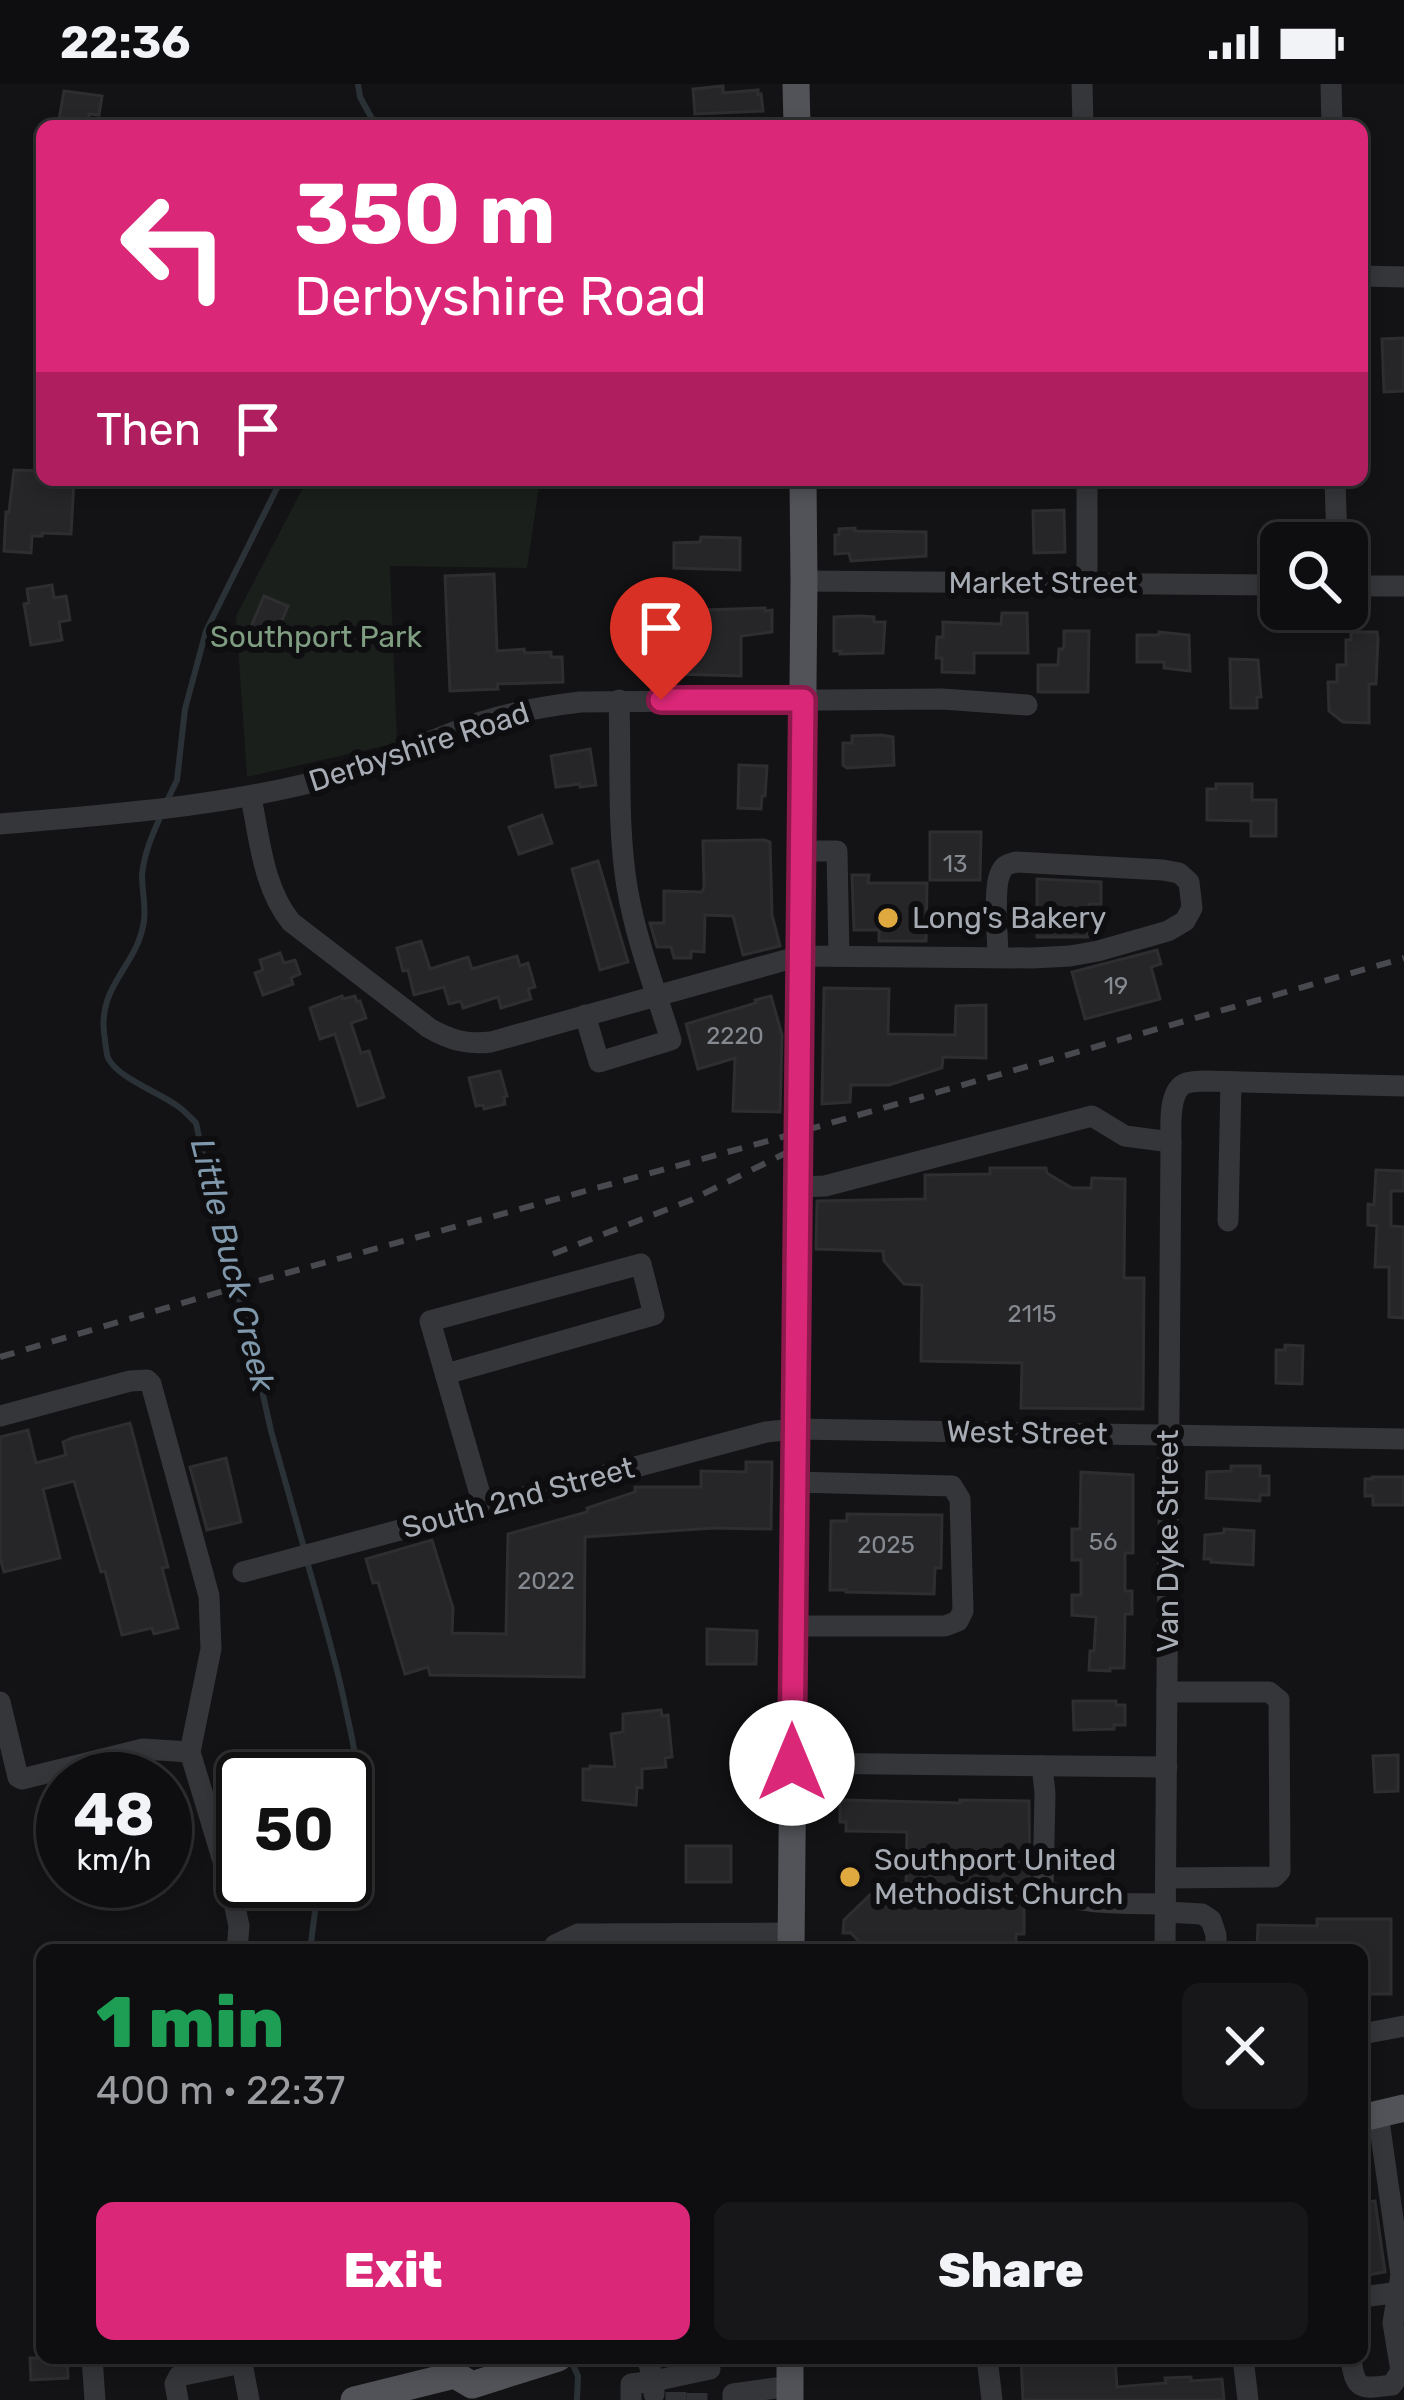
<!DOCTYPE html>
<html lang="en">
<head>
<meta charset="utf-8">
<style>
  body { margin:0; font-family:Rubik,sans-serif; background:#171719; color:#f1f3f6; height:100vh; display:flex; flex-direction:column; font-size:45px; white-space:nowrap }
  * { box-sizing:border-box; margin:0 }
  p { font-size:39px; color:#9b9c9f }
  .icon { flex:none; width:66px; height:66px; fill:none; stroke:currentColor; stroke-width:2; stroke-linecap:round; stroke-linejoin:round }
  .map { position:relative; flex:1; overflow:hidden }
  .drawer { position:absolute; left:36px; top:1860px; width:1332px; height:420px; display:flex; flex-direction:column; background:#0e0e10; border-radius:18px; box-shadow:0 6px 18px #0003,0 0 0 3px #2e2e30 }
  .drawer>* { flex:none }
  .banner { position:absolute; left:36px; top:36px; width:1332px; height:366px; border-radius:18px; box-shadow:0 6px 18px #0003,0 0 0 3px #2e2e30; background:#db2777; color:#fff; overflow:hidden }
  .tools { position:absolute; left:1260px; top:438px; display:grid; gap:24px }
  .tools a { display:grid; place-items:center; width:108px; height:108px; border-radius:18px; background:#0e0e10; box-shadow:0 6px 18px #0003,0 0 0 3px #2e2e30; font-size:60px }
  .speed { position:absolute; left:36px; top:1668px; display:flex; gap:24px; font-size:60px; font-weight:700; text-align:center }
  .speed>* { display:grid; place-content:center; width:156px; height:156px; border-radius:50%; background:#0e0e10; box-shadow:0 6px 18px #0003,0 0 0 3px #2e2e30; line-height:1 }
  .speed small { font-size:30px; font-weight:400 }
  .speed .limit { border:6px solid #111; border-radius:18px; background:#fff; color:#111 }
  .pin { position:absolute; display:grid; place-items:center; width:102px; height:102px; color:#fff; margin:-123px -51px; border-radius:50% 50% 50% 0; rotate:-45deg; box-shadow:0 0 12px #0007 }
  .pin .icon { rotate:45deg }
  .me { position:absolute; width:132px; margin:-66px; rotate:0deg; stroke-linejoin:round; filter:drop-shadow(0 0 9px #0008) }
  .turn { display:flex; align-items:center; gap:42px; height:252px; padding:0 60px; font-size:54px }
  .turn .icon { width:156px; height:156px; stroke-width:2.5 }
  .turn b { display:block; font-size:84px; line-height:102px }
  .then { display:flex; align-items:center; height:114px; padding:0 60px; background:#0003; gap:24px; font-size:45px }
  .round { display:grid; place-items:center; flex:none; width:126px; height:126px; border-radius:18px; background:#171719 }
  .headline { display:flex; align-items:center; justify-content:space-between; height:204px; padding:0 60px }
  h1 { font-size:72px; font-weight:800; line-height:90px; color:#1e9e55 }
  .cta { display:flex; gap:24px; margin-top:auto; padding:24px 60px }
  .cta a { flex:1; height:138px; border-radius:18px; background:#db2777; color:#fff; font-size:48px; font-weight:800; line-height:138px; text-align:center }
  .cta a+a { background:#171719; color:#f1f3f6 }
  .status { display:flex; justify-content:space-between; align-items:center; height:84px; padding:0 60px; background:#0e0e10; direction:ltr }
  .status svg { height:33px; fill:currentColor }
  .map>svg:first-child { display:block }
  .green { fill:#1a1f1b }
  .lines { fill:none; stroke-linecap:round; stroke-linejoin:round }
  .stream { stroke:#2b3237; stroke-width:6 }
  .building { fill:#262629; stroke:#2e2e31; stroke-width:3 }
  .minor-tunnel { stroke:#303135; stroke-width:21; stroke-dasharray:21 10; stroke-linecap:butt }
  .minor { stroke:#353639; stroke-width:21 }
  .major { stroke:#515358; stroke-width:27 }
  .rail { stroke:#48494e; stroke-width:6; stroke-dasharray:15 12; stroke-linecap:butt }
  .route-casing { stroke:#8e194d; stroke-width:30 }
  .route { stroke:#db2777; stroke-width:21 }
  .poi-dot { fill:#e0a940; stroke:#0e0e10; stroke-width:4.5 }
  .labels { text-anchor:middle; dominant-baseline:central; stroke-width:12; stroke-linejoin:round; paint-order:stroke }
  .number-label { font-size:24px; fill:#858990 }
  .street-label { font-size:30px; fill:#a6abb4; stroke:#0e0e10 }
  .park-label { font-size:30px; fill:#7f9d80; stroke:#0e0e10 }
  .poi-label { font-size:30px; fill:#a6abb4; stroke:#0e0e10; text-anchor:start }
  .water-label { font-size:33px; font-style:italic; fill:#8098ac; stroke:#0e0e10 }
</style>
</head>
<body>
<div class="status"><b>22:36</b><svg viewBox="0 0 49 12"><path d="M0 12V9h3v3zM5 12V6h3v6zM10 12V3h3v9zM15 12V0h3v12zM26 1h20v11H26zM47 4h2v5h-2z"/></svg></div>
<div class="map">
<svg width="1404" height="2316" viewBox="0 0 1404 2316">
  <rect width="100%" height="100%" fill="#131315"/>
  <polygon class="green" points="307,396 540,396 527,484 390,482 397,659 247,693 236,532"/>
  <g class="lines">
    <g class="stream">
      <polyline points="358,0 360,13 376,42"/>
      <polyline points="167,717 177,696 185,625 206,547 281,396"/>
      <path d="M162 729C153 749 144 769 142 791 142 806 146 822 144 837 137 885 95 901 105 956 105 958 107 972 108 974 118 994 158 1008 176 1021 184 1026 190 1033 196 1039L226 1179 247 1238 271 1347 304 1464"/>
      <path d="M307 1477C321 1527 336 1575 346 1626 355 1669 366 1703 345 1747"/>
      <polyline points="310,1866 319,1797"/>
      <polyline points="570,2274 578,2292 577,2316"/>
    </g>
  </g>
  <g class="building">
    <polygon points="723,2 723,9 758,6 758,11 761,10 763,27 695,30 693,5"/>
    <polygon points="64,7 102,12 99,31 89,30 88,42 58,42"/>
    <polygon points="1404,254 1404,307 1384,308 1382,255"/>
    <polygon points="14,386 42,387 42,396 74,396 71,450 42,449 42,452 32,452 31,469 4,467 6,428 9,428"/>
    <polygon points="1064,426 1065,468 1034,469 1033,427"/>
    <polygon points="855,444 855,447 926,448 926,472 851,477 849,469 835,470 835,451 839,451 839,445"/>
    <polygon points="701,453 740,454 740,486 674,484 674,459 700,458"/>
    <polygon points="494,490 497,567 524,565 525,569 551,568 551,573 562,573 563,598 497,600 498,605 450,607 445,492"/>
    <polygon points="52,501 54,514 66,512 70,536 59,538 62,556 31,561 24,520 29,519 27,505"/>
    <polygon points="264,512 288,522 272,560 248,550"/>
    <polygon points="765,524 765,527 772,526 772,548 741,552 741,592 676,590 677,564 706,564 704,526"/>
    <polygon points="1002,529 1027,529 1028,569 974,569 974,589 942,588 942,574 936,574 937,553 943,553 943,538 1001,540"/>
    <polygon points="860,532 874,533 874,538 885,538 883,569 840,570 841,567 834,567 834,533"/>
    <polygon points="1064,547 1089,547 1088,608 1038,608 1038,581 1058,581 1059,565 1063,565 1064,561"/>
    <polygon points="1159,548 1189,551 1190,587 1164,584 1164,578 1137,578 1137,551 1159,551"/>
    <polygon points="1351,548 1377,548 1378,555 1376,600 1369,600 1369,639 1343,638 1329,627 1328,598 1337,598 1337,581 1346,581 1346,556 1351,556"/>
    <polygon points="1230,575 1258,576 1261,613 1257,613 1257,624 1231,624"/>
    <polygon points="881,651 893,653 894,681 847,684 843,681 843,659 852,659 852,652"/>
    <polygon points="590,665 596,701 580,703 580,700 556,703 551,672"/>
    <polygon points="739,681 767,682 765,712 762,712 761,725 738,724"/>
    <polygon points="1216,700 1252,700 1252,716 1276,716 1276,752 1251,752 1251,737 1207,736 1207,705 1216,705"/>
    <polygon points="542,731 552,759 519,770 509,743"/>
    <polygon points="930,748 981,748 980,796 930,796"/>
    <polygon points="764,756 770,758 772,831 780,862 743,871 733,832 705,831 704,868 691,867 691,874 674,874 671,863 657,863 650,839 664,839 664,807 702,808 704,803 703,757"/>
    <polygon points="598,777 628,878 600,886 572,785"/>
    <polygon points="852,791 869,791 868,799 927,799 926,857 879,857 879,846 854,846"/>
    <polygon points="1037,795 1101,798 1101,820 1089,820 1088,853 1037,853"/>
    <polygon points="421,857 430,885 468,873 472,885 475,884 517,872 520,882 528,879 535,903 528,905 531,915 501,924 498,913 463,924 461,917 449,920 444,903 414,911 408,886 403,887 397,864"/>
    <polygon points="1157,866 1161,880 1151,883 1160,915 1085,935 1072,888"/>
    <polygon points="280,869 284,879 295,876 300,890 291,894 293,900 263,911 255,889 263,886 260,876"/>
    <polygon points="824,904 889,905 888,950 955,951 956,922 986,921 986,974 943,973 942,984 889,1001 851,1001 850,1018 822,1020"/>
    <polygon points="342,912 343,915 355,912 357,918 360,917 366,934 351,939 361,969 369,967 384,1013 358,1022 335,950 320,955 310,924"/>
    <polygon points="771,912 782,951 780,1028 733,1027 735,974 698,985 686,940 756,919 755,916"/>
    <polygon points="500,987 507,1012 504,1013 505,1020 484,1025 483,1021 476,1022 469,994"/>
    <polygon points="990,1084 1046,1084 1047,1089 1072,1104 1091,1104 1092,1094 1125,1095 1124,1194 1144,1194 1143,1325 1021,1324 1022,1279 921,1277 922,1201 904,1200 884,1177 883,1167 816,1165 817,1117 925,1115 925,1091 990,1090"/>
    <polygon points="1376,1086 1404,1087 1404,1107 1391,1107 1391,1142 1404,1143 1404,1234 1389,1233 1389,1183 1375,1183 1377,1142 1368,1141 1368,1120 1374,1121"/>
    <polygon points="1285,1261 1303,1262 1302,1300 1276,1299 1276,1266 1285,1266"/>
    <polygon points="130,1339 168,1483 162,1484 178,1544 154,1550 152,1544 122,1551 105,1487 101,1488 74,1397 43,1405 60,1474 4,1488 0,1473 0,1353 28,1346 36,1379 66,1371 63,1358 72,1354"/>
    <polygon points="226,1374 241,1438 207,1446 190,1383"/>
    <polygon points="746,1378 772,1378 771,1445 713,1444 585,1453 584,1593 430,1591 428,1583 405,1590 378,1498 373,1499 366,1475 432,1456 453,1524 452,1549 506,1550 508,1450 587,1428 587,1424 635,1408 635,1403 701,1403 701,1387 746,1388"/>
    <polygon points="1231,1382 1260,1382 1260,1392 1269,1392 1269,1411 1260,1411 1260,1417 1206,1414 1207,1388 1231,1387"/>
    <polygon points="1081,1388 1133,1391 1133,1469 1125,1469 1125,1507 1132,1507 1132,1530 1125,1530 1124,1584 1110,1584 1110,1587 1089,1586 1090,1567 1094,1567 1096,1533 1072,1531 1072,1511 1081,1511 1081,1476 1072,1476 1072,1445 1080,1445"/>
    <polygon points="1372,1393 1404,1393 1404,1421 1373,1421 1373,1412 1365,1412 1365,1395 1372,1395"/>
    <polygon points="847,1430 942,1431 941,1484 935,1484 934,1510 846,1508 846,1506 830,1506 831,1437 847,1437"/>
    <polygon points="1224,1445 1254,1447 1253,1481 1211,1478 1211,1475 1204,1475 1205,1451 1224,1449"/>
    <polygon points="707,1545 757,1547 756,1580 707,1580"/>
    <polygon points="1073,1617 1116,1617 1116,1621 1125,1621 1125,1641 1114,1641 1114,1645 1074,1646"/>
    <polygon points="661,1626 662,1632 668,1631 672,1673 665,1674 666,1683 642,1685 642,1704 637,1703 636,1721 583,1716 583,1685 590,1685 590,1682 615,1683 611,1650 623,1648 623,1630"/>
    <polygon points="1398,1671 1398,1707 1375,1708 1373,1672"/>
    <polygon points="846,1716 960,1719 960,1716 1029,1717 1030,1811 1028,1820 1024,1820 1024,1850 1016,1850 1016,1866 867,1866 851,1849 843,1849 844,1836 875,1806 875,1799 906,1800 907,1748 846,1747 846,1738 840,1738 840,1718"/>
    <rect x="686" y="1762" width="45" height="36"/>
    <polygon points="1317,1835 1391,1835 1391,1910 1362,1910 1362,1866 1257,1866 1258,1841 1317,1842"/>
    <polygon points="1375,2117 1385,2188 1362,2192 1362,2119"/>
    <polygon points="30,2274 67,2274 68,2294 31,2296"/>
    <polygon points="1021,2274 1115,2274 1117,2303 1166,2299 1165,2294 1191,2293 1191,2297 1222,2295 1224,2316 1023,2316"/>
  </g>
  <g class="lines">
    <g class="minor-tunnel">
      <polyline points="697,2309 697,2316"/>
      <polyline points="676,2316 676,2308"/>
    </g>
    <g class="minor">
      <polyline points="1082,0 1083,42"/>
      <polyline points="1331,0 1332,42"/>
      <polyline points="1362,192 1404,193"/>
      <polyline points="1087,396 1087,499"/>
      <polyline points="1335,396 1337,459"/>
      <polyline points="804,497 1281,501"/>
      <polyline points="1347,502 1404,502"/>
      <path d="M251 714C260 756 263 803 291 838L429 944C450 956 467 961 491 958L800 872 1032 874 1070 872 1098 867 1168 847 1185 837 1192 824 1189 798 1179 789 1163 786 1016 778C1007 781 1004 780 1000 790 993 805 998 855 998 874"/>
      <path d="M0 740C116 730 232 722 344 690 391 676 435 654 481 638 513 628 547 622 580 618L942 615 1027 621"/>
      <polyline points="801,767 837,767 839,872"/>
      <path d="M585 931 599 978 671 956C655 905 636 856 627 803 617 742 621 678 619 616"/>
      <polyline points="797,1103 825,1102 1092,1032 1125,1052 1171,1058"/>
      <polyline points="1228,1137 1231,998"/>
      <polyline points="446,1290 654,1231 641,1180 430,1237 484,1424"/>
      <polyline points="0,1332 130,1297 147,1296 151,1300 209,1512 211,1565 190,1668 230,1800 239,1842 237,1866"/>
      <polyline points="243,1488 766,1348 795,1345 1404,1355"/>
      <polyline points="793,1542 945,1542 958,1537 963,1527 960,1415 952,1402 794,1398"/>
      <polyline points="0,1618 18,1693 22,1695 143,1665 190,1668"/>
      <polyline points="792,1679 1167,1683"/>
      <path d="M1042 1682 1045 1709 1043 1805C1082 1822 1124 1819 1166 1820"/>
      <polyline points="1166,1794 1274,1793 1280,1787 1279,1616 1269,1608 1167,1608"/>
      <polyline points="1166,1828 1202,1830 1211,1836 1216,1851 1216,1866"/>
      <polyline points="555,1866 555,1861 578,1850 791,1849"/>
      <path d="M1165 1866 1171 1058C1171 1042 1168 1009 1184 1000 1187 998 1200 997 1204 997L1404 1002"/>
      <polyline points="1362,1950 1404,1942"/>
      <polyline points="1362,2213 1400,2208"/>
      <polyline points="92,2274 95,2316"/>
      <polyline points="241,2274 249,2316"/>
      <polyline points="987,2274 992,2316"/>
      <polyline points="1243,2274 1248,2316"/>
      <path d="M1351 2274C1355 2307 1361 2305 1392 2301L1401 2287 1393 2239 1401 2191 1378 2030"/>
      <polyline points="654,2310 654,2297 710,2285 707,2274"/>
      <polyline points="178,2316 175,2300 179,2292 242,2279"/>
      <polyline points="631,2316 631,2300 654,2297 647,2274"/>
      <polyline points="733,2316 733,2310 790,2302"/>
    </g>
    <g class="major">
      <polyline points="796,0 797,42"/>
      <polyline points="791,1866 804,497 803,396"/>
      <polyline points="1362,2034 1404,2024"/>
      <polyline points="790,2274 790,2316"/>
      <polyline points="354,2316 455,2291 472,2301 558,2274"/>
    </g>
    <g class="rail">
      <polyline points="553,1170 691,1116 800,1062"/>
      <polyline points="0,1273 254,1198 775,1055 1404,874"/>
    </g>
  </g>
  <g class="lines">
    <g class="route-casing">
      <polyline id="route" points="661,616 803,616 792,1679"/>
    </g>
    <use href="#route" class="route"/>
  </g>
  <g class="poi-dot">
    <circle cx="888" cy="834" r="12"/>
    <circle cx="850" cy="1793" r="12"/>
  </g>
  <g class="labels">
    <g class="number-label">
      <text x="955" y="780">13</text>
      <text x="1116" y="902">19</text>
      <text x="735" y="952">2220</text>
      <text x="1032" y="1230">2115</text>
      <text x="1103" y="1458">56</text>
      <text x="886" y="1461">2025</text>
      <text x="546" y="1497">2022</text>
    </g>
    <g class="street-label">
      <text x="1043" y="499">Market Street</text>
      <text transform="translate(419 663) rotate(-18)">Derbyshire Road</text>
      <text transform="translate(1027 1349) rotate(1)">West Street</text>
      <text transform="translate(518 1414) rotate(-15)">South 2nd Street</text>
      <text transform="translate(1168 1457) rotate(-90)">Van Dyke Street</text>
    </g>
    <g class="park-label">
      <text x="316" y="553">Southport Park</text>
    </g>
    <g class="poi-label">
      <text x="912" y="834">Long's Bakery</text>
      <text x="874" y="1776">Southport United<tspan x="874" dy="34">Methodist Church</tspan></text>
    </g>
    <g class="water-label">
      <text transform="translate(233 1181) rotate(76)">Little Buck Creek</text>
    </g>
  </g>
</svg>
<div class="tools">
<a><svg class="icon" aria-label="search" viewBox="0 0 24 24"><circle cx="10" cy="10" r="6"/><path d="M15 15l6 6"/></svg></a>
</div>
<div class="speed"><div>48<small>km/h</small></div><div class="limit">50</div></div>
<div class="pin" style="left:661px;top:616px;background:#d93025"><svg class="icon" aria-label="arrive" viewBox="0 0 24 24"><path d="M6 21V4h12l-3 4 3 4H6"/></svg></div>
<svg class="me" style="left:792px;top:1679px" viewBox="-20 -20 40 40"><circle r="19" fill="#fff"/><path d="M0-13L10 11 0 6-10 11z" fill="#db2777"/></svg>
<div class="banner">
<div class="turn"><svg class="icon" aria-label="left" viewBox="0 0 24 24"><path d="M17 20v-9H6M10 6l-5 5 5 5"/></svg><div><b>350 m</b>Derbyshire Road</div></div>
<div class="then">Then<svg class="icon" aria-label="arrive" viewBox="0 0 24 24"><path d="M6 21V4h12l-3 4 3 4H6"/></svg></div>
</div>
<section class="drawer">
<div class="headline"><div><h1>1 min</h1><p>400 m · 22:37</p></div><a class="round"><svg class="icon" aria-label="close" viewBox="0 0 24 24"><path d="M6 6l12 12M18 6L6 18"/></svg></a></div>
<div class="cta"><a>Exit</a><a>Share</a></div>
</section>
</div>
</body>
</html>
